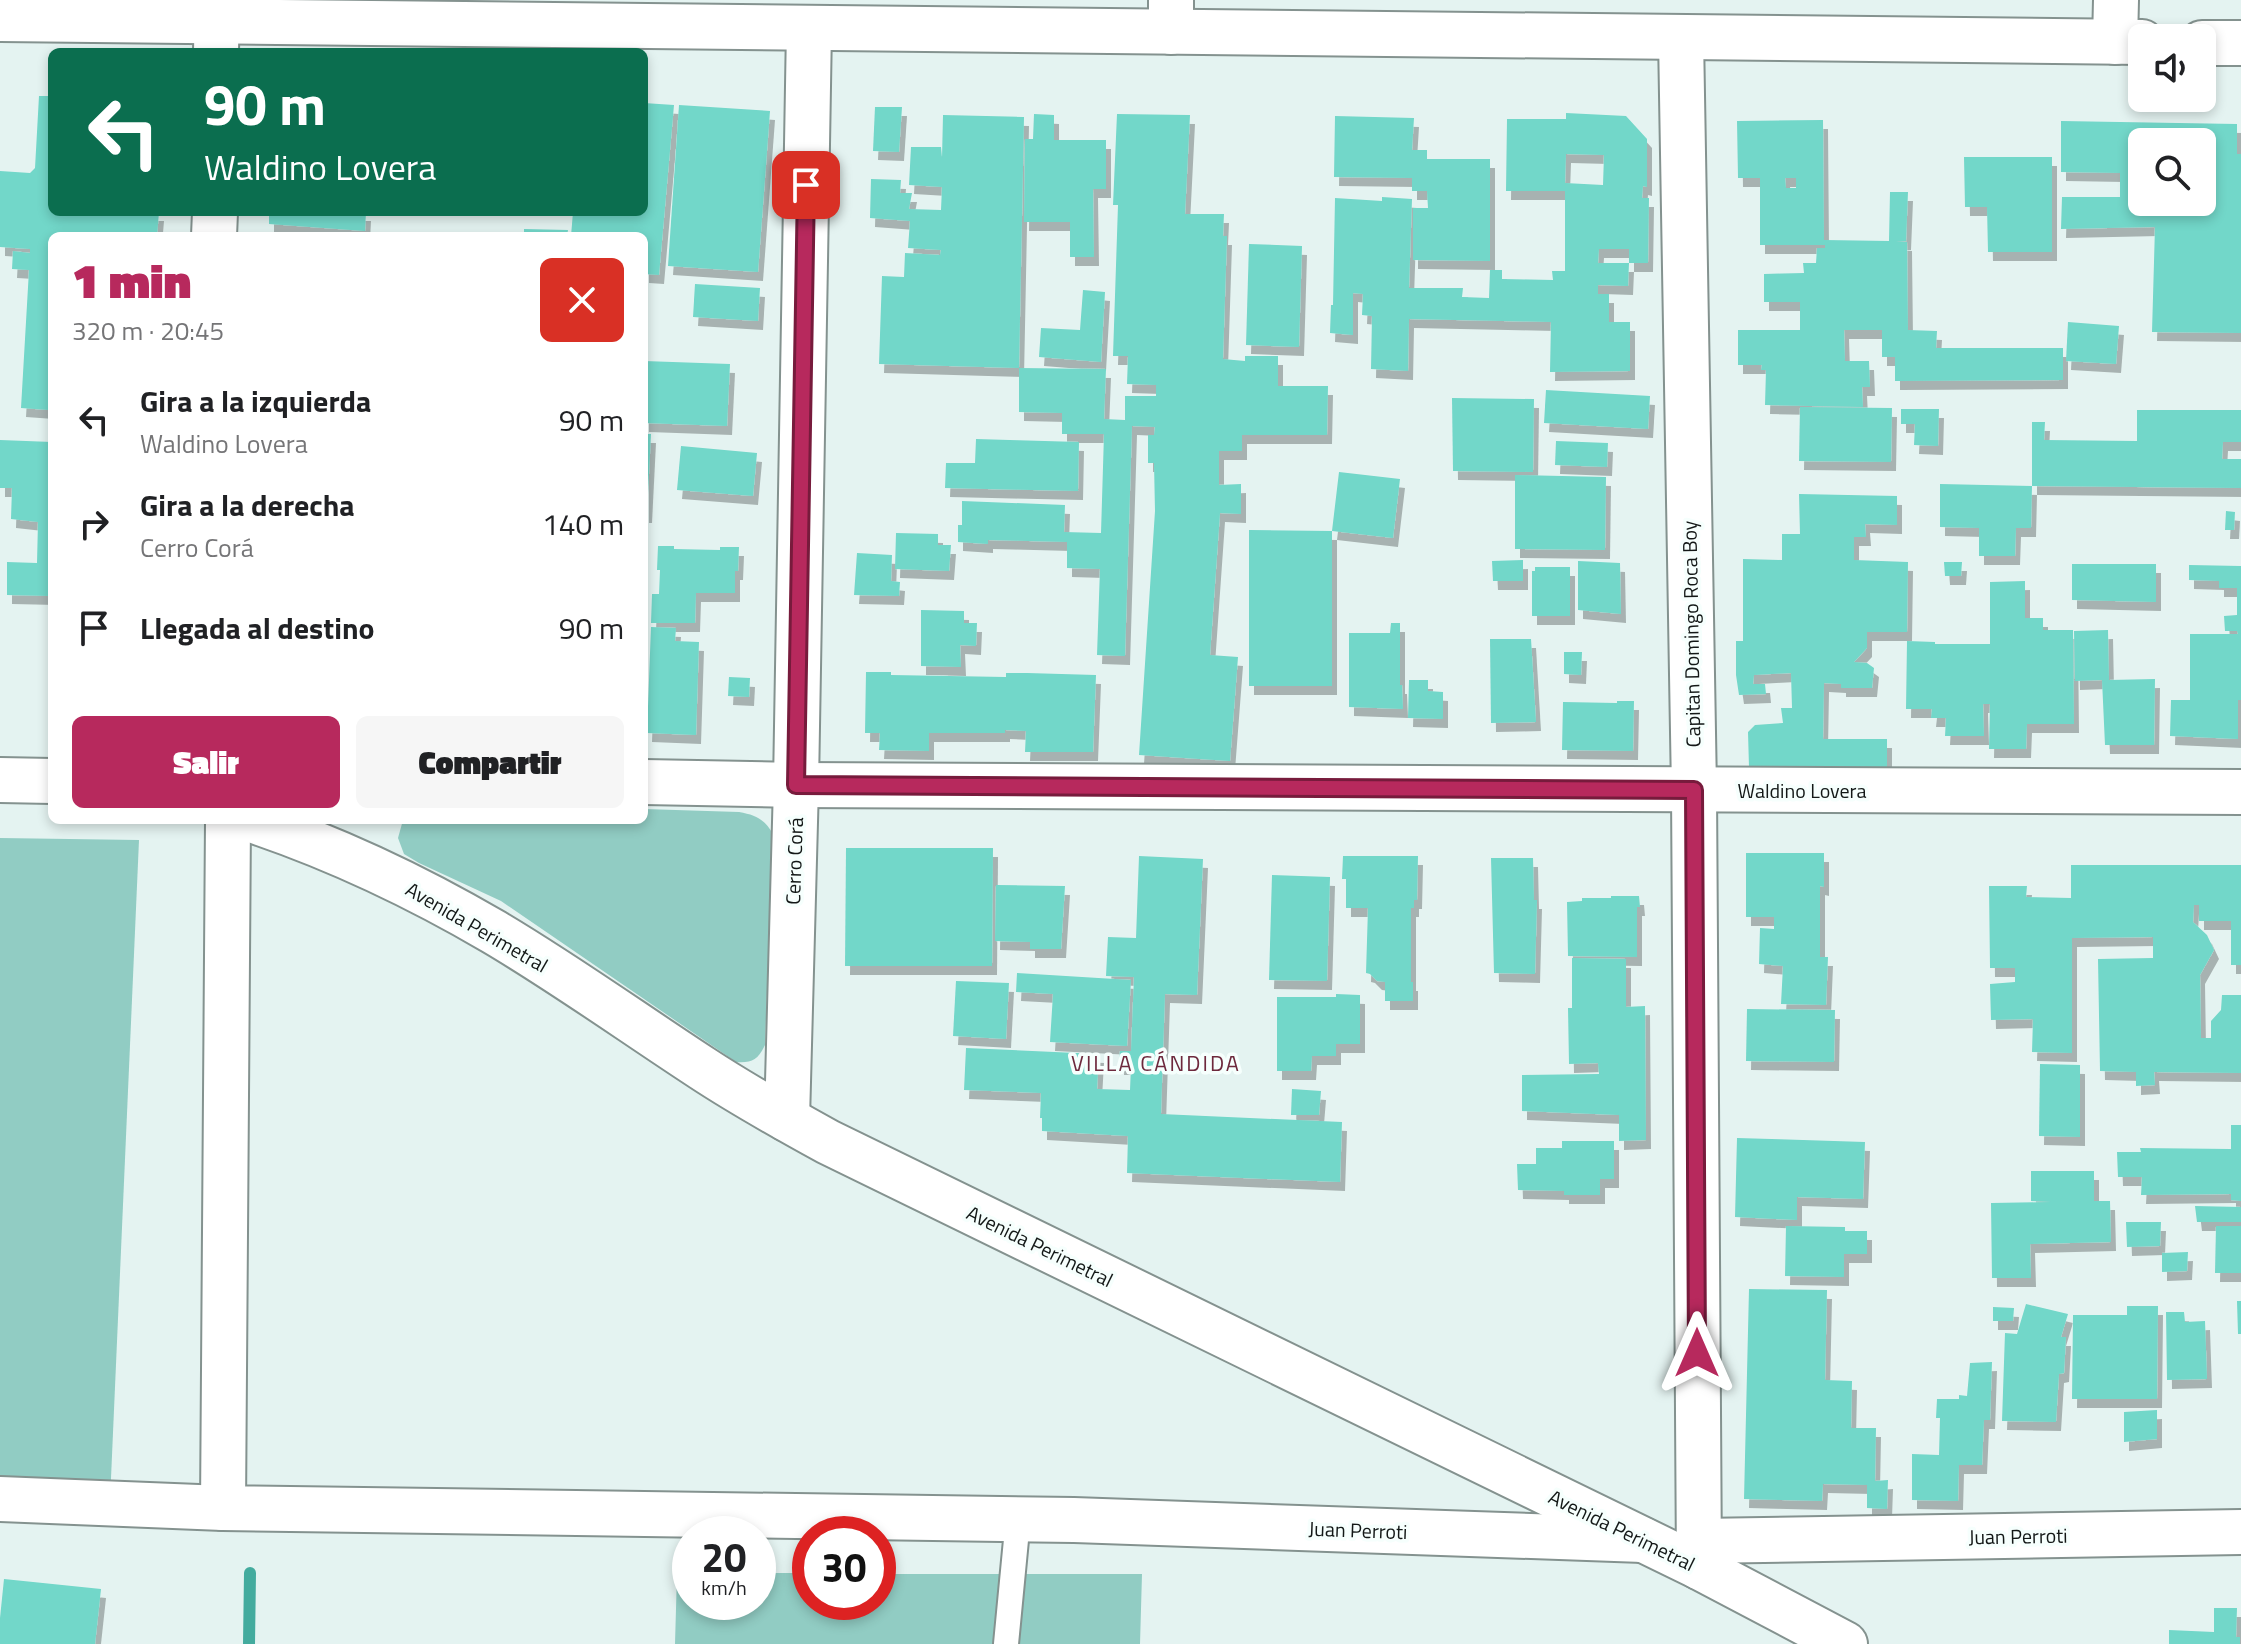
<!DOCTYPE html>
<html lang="es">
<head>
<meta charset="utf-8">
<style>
  body { margin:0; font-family:"Titillium Web",sans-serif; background:#f6f6f6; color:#202124; height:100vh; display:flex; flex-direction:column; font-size:30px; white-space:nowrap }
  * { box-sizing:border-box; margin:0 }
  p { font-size:26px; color:#757577 }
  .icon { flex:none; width:44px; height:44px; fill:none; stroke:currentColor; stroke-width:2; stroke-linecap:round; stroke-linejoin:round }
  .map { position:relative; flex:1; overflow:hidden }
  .details { position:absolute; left:48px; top:232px; width:600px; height:592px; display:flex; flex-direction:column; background:#fff; border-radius:12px; box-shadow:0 4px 12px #0003 }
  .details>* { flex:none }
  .hud { position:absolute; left:48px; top:48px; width:600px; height:168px; border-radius:12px; box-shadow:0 4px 12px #0003; background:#0b6e4f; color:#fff; overflow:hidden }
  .buttons { position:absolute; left:2128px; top:24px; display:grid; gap:16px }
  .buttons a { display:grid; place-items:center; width:88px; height:88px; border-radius:12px; background:#fff; box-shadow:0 4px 12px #0003; font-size:40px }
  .speed { position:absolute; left:672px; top:1516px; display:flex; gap:16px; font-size:40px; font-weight:700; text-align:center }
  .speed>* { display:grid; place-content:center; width:104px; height:104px; border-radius:50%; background:#fff; box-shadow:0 4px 12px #0003; line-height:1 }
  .speed small { font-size:20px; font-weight:400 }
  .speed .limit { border:12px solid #d22; background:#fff; color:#111 }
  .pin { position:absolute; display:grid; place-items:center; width:68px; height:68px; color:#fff; margin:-34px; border-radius:16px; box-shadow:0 4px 12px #0006 }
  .me { position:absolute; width:88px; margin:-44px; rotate:0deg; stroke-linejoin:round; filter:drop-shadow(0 0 6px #0008) }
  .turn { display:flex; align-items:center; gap:28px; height:168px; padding:0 24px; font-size:36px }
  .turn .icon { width:104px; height:104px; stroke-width:2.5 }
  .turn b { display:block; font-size:56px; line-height:68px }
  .round { display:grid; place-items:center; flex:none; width:84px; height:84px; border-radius:12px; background:#f6f6f6 }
  .head { display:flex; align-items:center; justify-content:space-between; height:136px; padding:0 24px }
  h1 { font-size:48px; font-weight:800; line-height:60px; color:#b7295d }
  .cta { display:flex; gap:16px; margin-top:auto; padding:16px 24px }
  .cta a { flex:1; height:92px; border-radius:12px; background:#b7295d; color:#fff; font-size:32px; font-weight:800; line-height:92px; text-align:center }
  .cta a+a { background:#f6f6f6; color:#202124 }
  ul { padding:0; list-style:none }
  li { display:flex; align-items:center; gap:24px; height:104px; padding:0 24px }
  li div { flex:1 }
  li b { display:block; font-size:30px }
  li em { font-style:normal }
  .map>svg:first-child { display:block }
  .green { fill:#91ccc3 }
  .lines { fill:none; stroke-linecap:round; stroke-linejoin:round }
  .stream { stroke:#43ab9e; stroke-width:12 }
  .building { fill:#72d7c9; fill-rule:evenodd; filter:url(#shadow) }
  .service-casing { stroke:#84928f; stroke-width:28 }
  .minor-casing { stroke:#84928f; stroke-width:48 }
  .tertiary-casing { stroke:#84928f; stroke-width:48 }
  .primary-casing { stroke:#84928f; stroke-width:48 }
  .trunk-casing { stroke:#84928f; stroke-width:48 }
  .service { stroke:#fff; stroke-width:24 }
  .minor { stroke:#fff; stroke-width:44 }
  .tertiary { stroke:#fff; stroke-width:44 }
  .primary { stroke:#fff; stroke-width:44 }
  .trunk { stroke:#fff; stroke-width:44 }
  .route-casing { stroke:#771b3c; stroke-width:20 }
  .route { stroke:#b7295d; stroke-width:14 }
  .labels { text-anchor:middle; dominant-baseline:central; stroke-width:7; stroke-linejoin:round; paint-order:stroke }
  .street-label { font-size:20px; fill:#131817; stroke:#f6fffd }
  .neighbourhood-label { font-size:22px; letter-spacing:2px; fill:#6d293d; stroke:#f6fffd }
</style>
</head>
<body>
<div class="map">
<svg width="2241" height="1644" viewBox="0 0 2241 1644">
  <defs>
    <filter id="shadow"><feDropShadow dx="5" dy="9" stdDeviation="0" flood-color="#0004"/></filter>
  </defs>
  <rect width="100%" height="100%" fill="#e4f3f1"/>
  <g class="green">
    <path d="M644 809 739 812C756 815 764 819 773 834L765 1045C758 1060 752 1063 736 1062L501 901 419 863 404 854 398 838 403 820H644Z"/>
    <polygon points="0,838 139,840 110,1501 0,1496"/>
    <polygon points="677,1573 690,1573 690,1602 758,1602 758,1573 810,1573 810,1602 878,1602 878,1574 1142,1574 1140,1644 675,1644"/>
  </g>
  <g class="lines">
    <polyline class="stream" points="249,1644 250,1573"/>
  </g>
  <g class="building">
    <polygon points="39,96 52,96 52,212 159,212 157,236 52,236 52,366 49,410 21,408 29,270 12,269 13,251 30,253 30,249 0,247 0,171 30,173 35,168"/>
    <polygon points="644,103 674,105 659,275 644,274 644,236 571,236 573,212 644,212"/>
    <polygon points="679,105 770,111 758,272 668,266"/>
    <polygon points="875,107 902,107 899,152 873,151"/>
    <path d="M1566 113 1626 116 1647 139V187L1643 186 1642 198H1649L1648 263H1629V249H1599L1598 263H1629L1628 286 1598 285V294H1609V322H1630V371L1550 372 1551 322 1409 319 1408 371 1371 369 1372 316 1362 315 1363 294 1353 293V335L1330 333 1331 305H1333L1335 198 1382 201V197L1412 199 1409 288H1463L1462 297 1489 298 1490 270H1502V279L1553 280 1552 271H1565V191H1506L1507 119H1566ZM1566 154 1604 155 1603 185 1565 183Z"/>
    <polygon points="1034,114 1054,115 1054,140 1106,140 1106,189 1093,189 1094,257 1070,257 1070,222 1024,222 1025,139 1033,139"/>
    <polygon points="1117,114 1190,115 1185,214 1224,214 1223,236 1227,236 1223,359 1245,361 1245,356 1278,356 1278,386 1328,386 1327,435 1242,435 1242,451 1219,451 1219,485 1241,484 1241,514 1220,513 1210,655 1238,657 1230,761 1139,755 1155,511 1154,463 1148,463 1148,435 1154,435 1155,427 1132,426 1125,656 1097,655 1100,569 1067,568 1067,542 988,540 988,544 958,542 958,525 962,525 962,501 1065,505 1064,532 1101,533 1104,434 1062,434 1062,413 1019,412 1019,368 1106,369 1104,419 1125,420 1125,396 1156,396 1156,385 1127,384 1128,356 1113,356 1118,205 1113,205"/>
    <polygon points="943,115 1024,117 1019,368 879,364 882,276 904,277 905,253 940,255 941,250 908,248 910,221 870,218 871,179 901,180 900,193 912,193 909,209 941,210 942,187 909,185 911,147 941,147 942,158"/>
    <polygon points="1335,116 1414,118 1412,150 1427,150 1427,159 1490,159 1490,261 1413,260 1413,208 1428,208 1427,191 1412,191 1412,178 1334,177"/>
    <path d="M1823 120 1824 240 1889 241 1890 192H1908L1906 241H1896L1907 242 1908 330 1937 331 1936 348H2063V380L1895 381V357H1882V330H1844L1845 361H1869L1870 387H1862L1863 407 1765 405 1766 370H1761L1762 365H1738V330H1800V302H1764V274L1804 273 1803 263H1816L1817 248H1825V245H1760V178H1738L1737 121ZM1785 178H1796V188H1786Z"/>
    <path d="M2061 121 2237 124V154H2241V333L2152 332 2155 227 2061 229 2062 197H2120V173L2061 172ZM2142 142H2202V202H2142Z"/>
    <polygon points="1964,157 2052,157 2052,252 1988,252 1987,207 1965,207"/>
    <polygon points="269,212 366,212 365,231 269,224"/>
    <polygon points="524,229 568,230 567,236 524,236"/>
    <polygon points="1249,244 1302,246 1299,347 1246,345"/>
    <polygon points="695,284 760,288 758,321 693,317"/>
    <polygon points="1083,290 1105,292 1101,362 1039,357 1041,328 1080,330"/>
    <polygon points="2068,322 2119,326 2116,364 2066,361"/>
    <polygon points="644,361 730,364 727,426 644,423"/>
    <polygon points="1546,390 1650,396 1648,429 1544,423"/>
    <polygon points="1452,398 1534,399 1533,472 1453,471"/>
    <polygon points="1800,407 1892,408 1891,462 1799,461"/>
    <polygon points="1901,409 1939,409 1938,446 1914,445 1915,424 1901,424"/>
    <polygon points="2137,410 2241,410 2241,442 2223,442 2222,459 2241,459 2241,488 2032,486 2031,528 2016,528 2015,556 1979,556 1979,528 1940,527 1940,484 2032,486 2032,422 2045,422 2044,440 2137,441"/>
    <polygon points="644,434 651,434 647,514 644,514"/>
    <polygon points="976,439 1079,442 1078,491 945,488 946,463 975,463"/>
    <polygon points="0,440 52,442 52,596 7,595 7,562 37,563 38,522 11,519 12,488 0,488"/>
    <polygon points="1556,441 1608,443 1607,467 1555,465"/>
    <polygon points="681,446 757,453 753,496 677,490"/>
    <polygon points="1339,472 1400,479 1393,538 1332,531 1332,686 1249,686 1249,530 1332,531"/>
    <polygon points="1515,475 1606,477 1605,550 1515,549"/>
    <polygon points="1799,494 1897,496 1897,525 1865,524 1866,537 1854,537 1854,560 1908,562 1907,632 1867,632 1867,648 1854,662 1867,663 1874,668 1872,688 1841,688 1841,684 1824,683 1823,739 1887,739 1887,767 1868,767 1865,776 1847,776 1842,766 1823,767 1819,773 1796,773 1796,766 1781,766 1781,771 1754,772 1749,767 1748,732 1755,725 1783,723 1781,708 1792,708 1791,673 1754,675 1753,684 1765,684 1766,694 1739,695 1736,675 1736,641 1743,641 1743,559 1782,560 1782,534 1800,534"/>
    <polygon points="2226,511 2235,512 2234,530 2225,530"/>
    <polygon points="896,533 938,534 938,545 951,545 949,571 895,569"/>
    <polygon points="658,546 674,546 674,549 720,550 720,547 739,547 738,571 735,571 735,593 696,593 695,623 651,623 652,594 659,594 660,570 657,570"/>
    <polygon points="857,553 892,555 891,581 900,582 899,596 854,595"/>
    <polygon points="1523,560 1523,581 1493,581 1492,561"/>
    <polygon points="1578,561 1620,563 1621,614 1578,610"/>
    <polygon points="1944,562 1962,562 1961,576 1945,576"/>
    <polygon points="2072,564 2156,564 2156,602 2072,600"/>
    <polygon points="2189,565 2241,566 2241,700 2238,700 2238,739 2170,736 2171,700 2190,700 2190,634 2238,634 2237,631 2225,631 2224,616 2237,615 2237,588 2219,588 2219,581 2189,580"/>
    <polygon points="1535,567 1570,567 1570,616 1532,616 1532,571 1535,571"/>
    <polygon points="2025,581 2025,618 2043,618 2043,630 2073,630 2074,724 2027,724 2026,749 1989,749 1990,704 1983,704 1984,736 1945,736 1946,718 1931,718 1932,709 1906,709 1907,641 1935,642 1935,644 1990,644 1990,582"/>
    <polygon points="921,610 964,611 964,623 977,623 976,646 960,645 961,667 921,666"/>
    <polygon points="1391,623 1400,623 1400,685 1402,685 1403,709 1349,707 1349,633 1390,633"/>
    <polygon points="651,627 676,628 675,641 699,642 696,735 647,733"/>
    <polygon points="2108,630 2109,680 2155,679 2154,745 2105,745 2102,680 2075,681 2074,631"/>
    <polygon points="1490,639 1531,639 1536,722 1491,723"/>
    <polygon points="1564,652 1582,652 1581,675 1564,674"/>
    <polygon points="866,672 891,672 891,675 1006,677 1006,673 1027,673 1096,675 1093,752 1025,752 1026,731 1005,730 1005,733 929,733 929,751 879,750 880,733 865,733"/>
    <polygon points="729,677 750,678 749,697 728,696"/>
    <polygon points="1409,680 1428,680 1428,691 1443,692 1443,719 1408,718"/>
    <polygon points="1617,701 1634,701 1633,751 1562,750 1563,702 1617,703"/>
    <polygon points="846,848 993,848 992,966 845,966"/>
    <polygon points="1746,853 1824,853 1824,887 1820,886 1820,957 1828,957 1826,1005 1781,1004 1783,966 1759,964 1760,928 1774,929 1774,917 1746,917"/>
    <polygon points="1139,856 1203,859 1197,995 1165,994 1161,1114 1342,1122 1340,1182 1127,1173 1128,1136 1042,1131 1042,1118 1040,1118 1041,1093 964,1090 966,1048 1099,1054 1097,1089 1130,1090 1131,1066 1119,1066 1120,1051 1131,1051 1134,977 1106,976 1108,937 1136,938"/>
    <polygon points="1343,856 1418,856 1417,900 1414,900 1414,908 1411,908 1411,982 1413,982 1413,1001 1385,1001 1385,982 1377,981 1370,974 1366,973 1368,908 1346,908 1346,879 1342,879"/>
    <polygon points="1491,858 1533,858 1534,900 1537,900 1535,974 1494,973"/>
    <polygon points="2071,865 2241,865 2241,965 2231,965 2231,921 2199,921 2199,905 2194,905 2193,922 2207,935 2214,950 2200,975 2201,1038 2211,1038 2211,1021 2221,1010 2222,995 2241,995 2241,1073 2154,1072 2155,1085 2136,1086 2136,1072 2100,1071 2098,959 2153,958 2153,937 2072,938 2072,1053 2032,1052 2033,1019 1991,1020 1990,984 2015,982 2015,968 1990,968 1989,886 2027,886 2026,897 2071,898"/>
    <polygon points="1272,875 1330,877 1327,981 1269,980"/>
    <polygon points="996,885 1065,886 1061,949 1030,949 1030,942 995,941"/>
    <polygon points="1611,896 1639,896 1640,907 1637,907 1637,957 1568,956 1567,902 1582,901 1582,898 1611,898"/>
    <polygon points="1572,958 1626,959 1626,1007 1645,1006 1646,1140 1619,1141 1619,1115 1522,1111 1522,1075 1599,1074 1598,1063 1569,1064 1568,1008 1572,1008"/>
    <polygon points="1017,973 1131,980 1127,1046 1050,1042 1053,994 1016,992"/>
    <polygon points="956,981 1009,983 1006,1039 953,1036"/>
    <polygon points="1336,994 1360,995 1360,1044 1336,1044 1336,1056 1312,1056 1311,1071 1277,1071 1277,997 1336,997"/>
    <polygon points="1747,1009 1835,1010 1834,1062 1746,1061"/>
    <polygon points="2040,1064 2080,1065 2080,1137 2039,1136"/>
    <polygon points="1292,1089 1321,1091 1319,1115 1291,1115"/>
    <polygon points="2231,1125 2241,1125 2241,1201 2231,1200 2231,1194 2141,1195 2142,1177 2118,1177 2117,1152 2141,1152 2140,1148 2231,1149"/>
    <polygon points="1737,1138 1865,1142 1863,1199 1797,1197 1797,1220 1735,1217"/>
    <polygon points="1562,1141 1614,1141 1614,1179 1600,1179 1600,1195 1564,1195 1564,1191 1518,1190 1517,1164 1536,1164 1536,1148 1562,1148"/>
    <polygon points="2031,1171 2094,1171 2094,1201 2110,1201 2111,1242 2030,1244 2031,1278 1992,1278 1991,1203 2051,1202 2031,1201"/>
    <polygon points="2195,1206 2241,1207 2241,1222 2197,1222"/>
    <polygon points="2126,1222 2161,1222 2160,1246 2127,1247"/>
    <polygon points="1786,1226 1845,1227 1845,1231 1867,1231 1867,1254 1844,1254 1844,1277 1785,1276"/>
    <polygon points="2216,1226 2241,1226 2241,1273 2215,1273"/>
    <polygon points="2188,1252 2187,1271 2162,1272 2162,1253"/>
    <polygon points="1749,1289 1827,1290 1825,1380 1852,1381 1851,1428 1876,1428 1875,1481 1888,1480 1887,1509 1867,1508 1867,1485 1823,1484 1822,1501 1744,1499"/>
    <polygon points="2237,1301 2241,1301 2241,1334 2238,1334"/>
    <polygon points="2026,1304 2068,1314 2061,1337 2066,1337 2064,1373 2059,1374 2056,1422 2002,1421 2005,1333 2017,1334"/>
    <polygon points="2127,1306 2158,1306 2157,1399 2072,1399 2073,1315 2127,1315"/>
    <polygon points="1993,1307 2014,1308 2013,1321 1993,1321"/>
    <polygon points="2166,1312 2184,1312 2185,1322 2205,1321 2207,1379 2167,1380"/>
    <polygon points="1992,1362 1990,1420 1984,1420 1982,1465 1959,1465 1958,1501 1912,1500 1912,1454 1939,1455 1940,1418 1936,1418 1937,1399 1959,1399 1959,1395 1967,1396 1970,1363"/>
    <polygon points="2157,1410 2157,1439 2124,1442 2124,1412"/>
    <polygon points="4,1579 101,1589 95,1644 0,1644 0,1618"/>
    <polygon points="2214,1608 2237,1608 2236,1637 2240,1637 2240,1644 2169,1644 2169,1630 2214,1632"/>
  </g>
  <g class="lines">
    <g class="service-casing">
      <polyline id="service" points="1006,1644 1018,1519"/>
    </g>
    <g class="minor-casing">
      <g id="minor">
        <polyline points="1171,32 1171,0"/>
        <polyline points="1681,37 1694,790 1699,1567"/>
        <polyline points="2115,42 2116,0"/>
        <polyline points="644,782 796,785 2241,792"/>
        <polyline points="228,820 223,1508 1074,1520 1643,1540"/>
        <polyline points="787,1119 796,785 809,28"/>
        <polyline points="0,1499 223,1508"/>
        <polyline points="1699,1541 2241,1532"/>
      </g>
    </g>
    <g class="tertiary-casing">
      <g id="tertiary">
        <polyline points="216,52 217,0"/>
        <polyline points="214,236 215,212"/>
      </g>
    </g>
    <g class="primary-casing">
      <g id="primary">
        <polyline points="0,780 52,781"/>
        <path d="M251 820C335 848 417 887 494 932 565 974 633 1023 702 1068 743 1095 786 1119 828 1142L1699 1567 1845 1644"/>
      </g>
    </g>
    <g class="trunk-casing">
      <g id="trunk">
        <polyline points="0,19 2142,42"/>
        <polyline points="2202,43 2241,43"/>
      </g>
    </g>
    <use href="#service" class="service"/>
    <use href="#minor" class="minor"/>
    <use href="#tertiary" class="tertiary"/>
    <use href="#primary" class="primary"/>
    <use href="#trunk" class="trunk"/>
  </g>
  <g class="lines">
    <g class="route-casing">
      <polyline id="route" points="806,185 796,785 1694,790 1697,1353"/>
    </g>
    <use href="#route" class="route"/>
  </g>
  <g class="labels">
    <g class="street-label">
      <text transform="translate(1691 634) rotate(-91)">Capitan Domingo Roca Boy</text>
      <text x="1802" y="790">Waldino Lovera</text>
      <text transform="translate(794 861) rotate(-88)">Cerro Corá</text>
      <text transform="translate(477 927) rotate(30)">Avenida Perimetral</text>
      <text transform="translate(1040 1246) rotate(26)">Avenida Perimetral</text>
      <text transform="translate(1358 1530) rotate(2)">Juan Perroti</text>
      <text transform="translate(1622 1530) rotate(26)">Avenida Perimetral</text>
      <text transform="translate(2018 1536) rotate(-1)">Juan Perroti</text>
    </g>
    <g class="neighbourhood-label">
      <text x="1156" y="1063">VILLA CÁNDIDA</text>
    </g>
  </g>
</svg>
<div class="buttons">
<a><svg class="icon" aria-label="sound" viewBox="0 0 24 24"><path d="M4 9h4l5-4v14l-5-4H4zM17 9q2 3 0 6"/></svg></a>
<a><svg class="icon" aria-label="search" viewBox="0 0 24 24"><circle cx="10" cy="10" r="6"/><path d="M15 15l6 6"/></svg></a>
</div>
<div class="speed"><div>20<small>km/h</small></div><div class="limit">30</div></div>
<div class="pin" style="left:806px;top:185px;background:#d93025"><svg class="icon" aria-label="arrive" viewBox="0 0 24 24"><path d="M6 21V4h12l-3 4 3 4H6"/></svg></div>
<svg class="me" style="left:1697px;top:1353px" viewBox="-20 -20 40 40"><path d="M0-17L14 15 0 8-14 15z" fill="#b7295d" stroke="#fff" stroke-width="4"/></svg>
<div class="hud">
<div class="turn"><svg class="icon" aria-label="left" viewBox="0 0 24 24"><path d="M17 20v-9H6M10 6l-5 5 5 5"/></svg><div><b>90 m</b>Waldino Lovera</div></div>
</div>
<section class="details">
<div class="head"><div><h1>1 min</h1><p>320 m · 20:45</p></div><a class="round" style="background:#d93025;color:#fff"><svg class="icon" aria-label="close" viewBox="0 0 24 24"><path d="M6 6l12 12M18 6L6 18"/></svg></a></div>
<ul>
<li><svg class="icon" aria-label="left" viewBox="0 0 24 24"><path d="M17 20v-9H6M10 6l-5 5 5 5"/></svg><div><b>Gira a la izquierda</b><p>Waldino Lovera</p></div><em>90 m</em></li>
<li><svg class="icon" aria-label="right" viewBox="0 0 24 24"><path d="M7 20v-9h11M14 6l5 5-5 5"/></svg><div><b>Gira a la derecha</b><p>Cerro Corá</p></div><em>140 m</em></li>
<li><svg class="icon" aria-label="arrive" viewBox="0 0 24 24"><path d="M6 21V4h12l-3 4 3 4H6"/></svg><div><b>Llegada al destino</b></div><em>90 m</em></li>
</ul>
<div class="cta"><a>Salir</a><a>Compartir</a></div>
</section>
</div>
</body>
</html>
